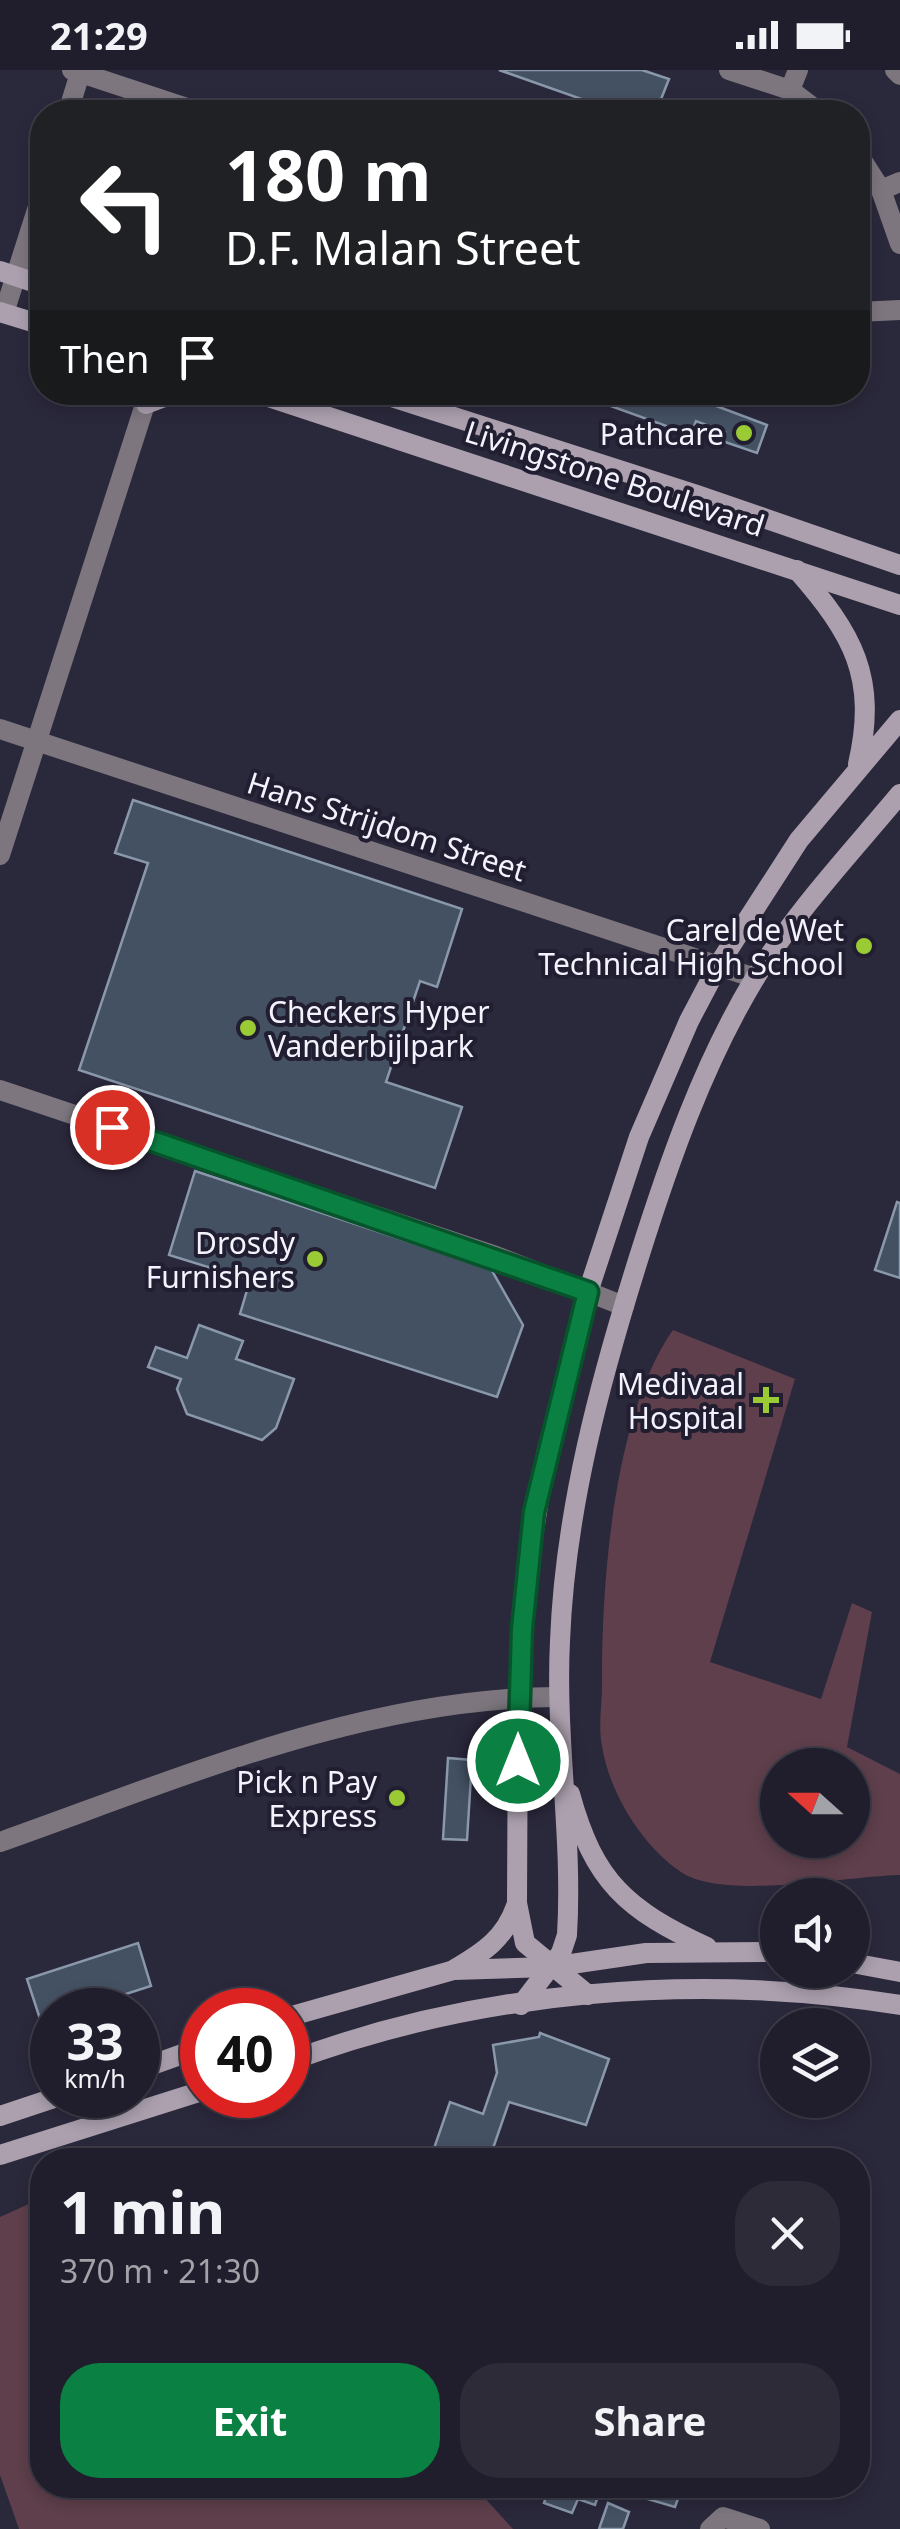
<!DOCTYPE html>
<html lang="en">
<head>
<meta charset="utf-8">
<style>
  body { margin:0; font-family:"Noto Sans",sans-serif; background:#2d2b38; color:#f1f3f6; height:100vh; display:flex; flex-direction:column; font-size:38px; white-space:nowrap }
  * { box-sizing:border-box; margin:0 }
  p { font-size:32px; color:#a2a2a9 }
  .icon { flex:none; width:55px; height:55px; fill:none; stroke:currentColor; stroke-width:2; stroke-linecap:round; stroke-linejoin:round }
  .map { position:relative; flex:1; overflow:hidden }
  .drawer { position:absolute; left:30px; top:2078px; width:840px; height:350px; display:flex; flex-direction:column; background:#201e2c; border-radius:40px; box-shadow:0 5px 15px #0003,0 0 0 2px #3d3c48 }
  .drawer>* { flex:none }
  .banner { position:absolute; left:30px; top:30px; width:840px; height:305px; border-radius:40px; box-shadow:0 5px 15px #0003,0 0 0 2px #3d3c48; background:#202124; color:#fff; overflow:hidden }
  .needle { width:65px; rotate:291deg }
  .fabs { position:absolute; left:760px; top:1678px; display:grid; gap:20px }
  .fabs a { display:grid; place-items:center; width:110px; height:110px; border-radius:50%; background:#201e2c; box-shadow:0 5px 15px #0003,0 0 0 2px #3d3c48; font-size:50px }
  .speed { position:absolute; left:30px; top:1918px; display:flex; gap:20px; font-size:50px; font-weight:700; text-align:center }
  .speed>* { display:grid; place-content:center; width:130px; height:130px; border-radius:50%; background:#201e2c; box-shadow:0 5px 15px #0003,0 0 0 2px #3d3c48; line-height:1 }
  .speed small { font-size:25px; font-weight:400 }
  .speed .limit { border:15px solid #d22; background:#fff; color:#111 }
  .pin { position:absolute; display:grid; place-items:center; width:85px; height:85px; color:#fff; margin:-42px; border:5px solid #fff; border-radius:50%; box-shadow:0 2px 10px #0007 }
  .me { position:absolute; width:110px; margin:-55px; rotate:0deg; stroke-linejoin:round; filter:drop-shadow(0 0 8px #0008) }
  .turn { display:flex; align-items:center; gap:35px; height:210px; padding:0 30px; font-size:45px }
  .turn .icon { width:130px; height:130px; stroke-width:2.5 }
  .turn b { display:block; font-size:70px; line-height:85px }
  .then { display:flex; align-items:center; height:95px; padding:0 30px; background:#0003; gap:20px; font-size:38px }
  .round { display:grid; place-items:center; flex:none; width:105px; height:105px; border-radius:40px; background:#2d2b38 }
  .head { display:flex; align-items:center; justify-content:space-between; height:170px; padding:0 30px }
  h1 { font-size:60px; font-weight:700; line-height:75px }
  .button { display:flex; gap:20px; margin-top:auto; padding:20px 30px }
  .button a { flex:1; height:115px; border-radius:40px; background:#0b8043; color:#fff; font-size:40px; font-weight:700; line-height:115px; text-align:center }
  .button a+a { background:#2d2b38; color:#f1f3f6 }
  .status { display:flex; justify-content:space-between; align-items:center; height:70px; padding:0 50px; background:#201e2c; direction:ltr }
  .status svg { height:28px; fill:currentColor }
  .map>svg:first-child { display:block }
  .green { fill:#5e3f4b; fill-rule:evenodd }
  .building { fill:#445163; stroke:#8a98ac; stroke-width:2.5 }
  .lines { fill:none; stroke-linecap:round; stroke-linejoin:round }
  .street { stroke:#7d767e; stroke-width:20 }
  .secondary { stroke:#aca0ae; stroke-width:20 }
  .route-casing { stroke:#07532c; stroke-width:25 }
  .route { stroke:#0b8043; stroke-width:18 }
  .poi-dot { fill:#9acb35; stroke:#201e30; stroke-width:4 }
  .labels { text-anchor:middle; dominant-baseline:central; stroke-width:8; stroke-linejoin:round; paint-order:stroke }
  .poi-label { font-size:30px; fill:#f3f3fd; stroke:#201e30; text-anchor:end }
  .street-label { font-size:30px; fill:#f3f3fd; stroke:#201e30 }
</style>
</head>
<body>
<div class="status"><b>21:29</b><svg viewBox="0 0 49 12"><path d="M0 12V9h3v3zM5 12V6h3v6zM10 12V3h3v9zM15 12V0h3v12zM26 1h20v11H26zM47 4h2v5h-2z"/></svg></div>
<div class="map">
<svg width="900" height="2459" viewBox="0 0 900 2459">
  <rect width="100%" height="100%" fill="#2a283b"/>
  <g class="green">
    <path d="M673 1260 795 1309 710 1592 821 1629 852 1533 872 1542 847 1677 900 1704V1805C847 1806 724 1831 681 1802 642 1776 609 1722 602 1676 598 1657 602 1634 602 1615 601 1514 614 1343 673 1260ZM778 1695H852V1770H778Z"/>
    <polygon points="42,2128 42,2415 473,2415 513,2459 19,2459 0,2405 0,2147"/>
  </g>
  <g class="building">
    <polygon points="499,0 642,0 669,9 656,42 618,42"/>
    <polygon points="572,322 660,322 685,332 687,325 767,355 757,383 722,371 725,362 696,351 691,365"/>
    <polygon points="133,730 462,839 437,917 420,911 386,1012 462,1037 435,1118 79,1000 148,793 115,783"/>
    <polygon points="195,1101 491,1199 523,1255 497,1327 240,1244 250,1210 169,1185"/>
    <polygon points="897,1132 900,1133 900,1208 875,1200"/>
    <polygon points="199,1255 243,1271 236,1289 294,1309 276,1358 262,1370 187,1344 177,1319 181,1309 148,1297 156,1277 187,1288"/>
    <polygon points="448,1688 472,1690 467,1770 443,1769"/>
    <polygon points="138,1873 151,1916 76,1940 52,1940 52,1948 41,1952 27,1909"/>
    <polygon points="540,1963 609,1989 586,2055 509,2032 489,2090 430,2090 450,2032 483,2044 497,2003 493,1975 539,1967"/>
    <polygon points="550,2415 572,2419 574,2415 602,2415 595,2435 578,2429 572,2443 544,2433"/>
    <polygon points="648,2415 683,2415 675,2437 644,2428"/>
    <polygon points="608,2433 629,2442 623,2459 599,2459"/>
  </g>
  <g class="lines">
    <g class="street">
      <polyline points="72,0 199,42"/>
      <polyline points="729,0 790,20 819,42"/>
      <polyline points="895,0 900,5"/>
      <polyline points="790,20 798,0"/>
      <polyline points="68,42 81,0"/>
      <polyline points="858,84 881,120 900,174"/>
      <polyline points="881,120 900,112"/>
      <polyline points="858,242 900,240"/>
      <polyline points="4,243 42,124"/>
      <polyline points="0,659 755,908"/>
      <polyline points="0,785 149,322"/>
      <polyline points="0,1020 496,1186 624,1236"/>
      <path d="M0 1772C181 1708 363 1628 558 1627"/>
      <polyline points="710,2459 723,2447 760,2459"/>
    </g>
    <g class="secondary">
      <polyline points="0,201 42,215"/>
      <polyline points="0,242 42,255"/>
      <polyline points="253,322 900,535"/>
      <polyline points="376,322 697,425 900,495"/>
      <polyline points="146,334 178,322"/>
      <path d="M797 500C853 564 878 607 858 694"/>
      <path d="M570 1724C594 1812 627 1840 707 1877"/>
      <polyline points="852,1893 900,1902"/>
      <path d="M455 1899C484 1882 505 1868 516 1836"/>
      <polyline points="588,1925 525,1873 517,1833 518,1627 524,1525 546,1384 588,1222 639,1067 689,951 719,894 799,770 900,650"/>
      <path d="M521 1935 561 1883 567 1865C573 1767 555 1669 560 1571 565 1440 600 1311 639 1187 669 1092 703 994 755 908 796 841 850 784 900 724"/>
      <polyline points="288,1947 454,1900 551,1897 646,1883 778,1882"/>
      <path d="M288 1992C479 1920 699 1902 900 1935"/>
      <polyline points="138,2000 202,1977"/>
      <polyline points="0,2046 63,2025"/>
      <polyline points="0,2085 202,2021"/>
    </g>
  </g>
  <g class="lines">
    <g class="route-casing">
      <polyline id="route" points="112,1057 588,1222 534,1442 522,1559 518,1691"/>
    </g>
    <use href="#route" class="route"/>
  </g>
  <g class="poi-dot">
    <circle cx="744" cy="363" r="10"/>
    <circle cx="864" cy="876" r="10"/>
    <circle cx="248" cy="958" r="10"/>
    <circle cx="315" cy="1189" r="10"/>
    <path d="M761 1315h10v10h10v10h-10v10h-10v-10h-10v-10h10z"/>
    <circle cx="397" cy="1728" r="10"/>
  </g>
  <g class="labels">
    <g class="poi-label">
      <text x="724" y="363">Pathcare</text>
      <text x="844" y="859">Carel de Wet<tspan x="844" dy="34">Technical High School</tspan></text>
      <text x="268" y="941" text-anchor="start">Checkers Hyper<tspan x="268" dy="34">Vanderbijlpark</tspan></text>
      <text x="295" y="1172">Drosdy<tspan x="295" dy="34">Furnishers</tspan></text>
      <text x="744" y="1313">Medivaal<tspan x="744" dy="34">Hospital</tspan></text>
      <text x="377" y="1711">Pick n Pay<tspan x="377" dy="34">Express</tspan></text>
    </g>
    <g class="street-label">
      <text transform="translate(615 408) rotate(18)">Livingstone Boulevard</text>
      <text transform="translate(387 756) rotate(18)">Hans Strijdom Street</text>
    </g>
  </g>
</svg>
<div class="fabs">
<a><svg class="needle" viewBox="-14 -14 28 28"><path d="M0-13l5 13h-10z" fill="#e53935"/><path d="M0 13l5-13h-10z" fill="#a2a2a9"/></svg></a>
<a><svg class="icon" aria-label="sound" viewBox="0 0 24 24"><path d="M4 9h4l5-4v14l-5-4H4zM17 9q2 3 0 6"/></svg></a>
<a><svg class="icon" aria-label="layers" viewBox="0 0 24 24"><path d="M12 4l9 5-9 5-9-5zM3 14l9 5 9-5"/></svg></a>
</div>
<div class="speed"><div>33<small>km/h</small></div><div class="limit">40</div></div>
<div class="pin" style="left:112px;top:1057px;background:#d93025"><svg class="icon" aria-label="arrive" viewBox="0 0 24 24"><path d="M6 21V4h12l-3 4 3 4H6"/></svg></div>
<svg class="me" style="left:518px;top:1691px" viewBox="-20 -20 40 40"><circle r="17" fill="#0b8043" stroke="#fff" stroke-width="3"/><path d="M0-11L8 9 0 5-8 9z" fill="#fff"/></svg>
<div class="banner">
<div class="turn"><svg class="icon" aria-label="left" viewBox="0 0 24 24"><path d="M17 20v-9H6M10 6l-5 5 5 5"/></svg><div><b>180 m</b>D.F. Malan Street</div></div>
<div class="then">Then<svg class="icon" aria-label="arrive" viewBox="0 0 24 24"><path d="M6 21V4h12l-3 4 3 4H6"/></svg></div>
</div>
<section class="drawer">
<div class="head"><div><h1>1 min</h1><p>370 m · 21:30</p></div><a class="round"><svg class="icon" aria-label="close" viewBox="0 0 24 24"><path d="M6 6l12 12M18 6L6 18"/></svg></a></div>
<div class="button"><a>Exit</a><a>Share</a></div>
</section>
</div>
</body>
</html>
